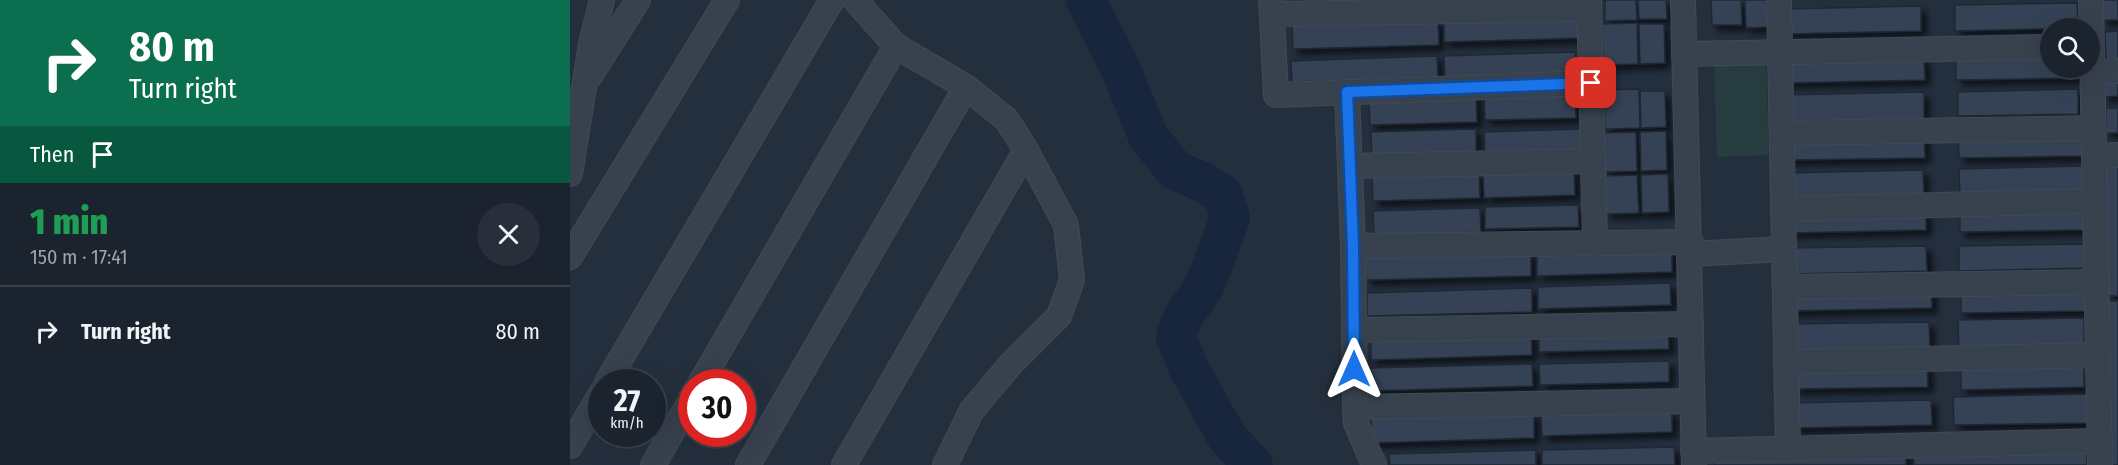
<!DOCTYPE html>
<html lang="en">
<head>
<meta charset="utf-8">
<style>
  body { margin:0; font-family:"Fira Sans Condensed",sans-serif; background:#282f3a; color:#f1f3f6; height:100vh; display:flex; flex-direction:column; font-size:22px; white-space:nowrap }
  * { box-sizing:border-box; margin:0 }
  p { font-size:20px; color:#a0a4aa }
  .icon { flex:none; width:33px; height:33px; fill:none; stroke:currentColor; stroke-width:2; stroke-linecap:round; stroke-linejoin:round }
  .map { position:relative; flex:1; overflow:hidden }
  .side { display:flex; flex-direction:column; background:#1b232e; width:570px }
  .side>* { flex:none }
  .hud { background:#0b6e4f; color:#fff; overflow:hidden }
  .buttons { position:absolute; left:1470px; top:18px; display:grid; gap:12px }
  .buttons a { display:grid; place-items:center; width:60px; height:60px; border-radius:50%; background:#1b232e; box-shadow:0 6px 24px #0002,0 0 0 2px #39404a; font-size:30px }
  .speed { position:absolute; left:18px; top:369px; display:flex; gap:12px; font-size:30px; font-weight:700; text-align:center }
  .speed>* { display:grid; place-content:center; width:78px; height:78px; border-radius:50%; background:#1b232e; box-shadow:0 6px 24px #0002,0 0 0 2px #39404a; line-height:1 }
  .speed small { font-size:15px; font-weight:400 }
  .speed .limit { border:9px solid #d22; background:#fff; color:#111 }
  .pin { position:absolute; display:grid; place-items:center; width:51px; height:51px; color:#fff; margin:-26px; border-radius:12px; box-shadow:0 3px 9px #0006 }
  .me { position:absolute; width:66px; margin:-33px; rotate:0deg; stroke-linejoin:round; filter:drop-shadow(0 0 4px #0008) }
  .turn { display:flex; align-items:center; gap:21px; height:126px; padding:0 30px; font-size:27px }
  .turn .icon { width:78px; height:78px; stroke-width:2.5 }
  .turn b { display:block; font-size:42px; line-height:51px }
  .then { display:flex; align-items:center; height:57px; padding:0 30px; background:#0003; gap:12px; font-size:22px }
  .round { display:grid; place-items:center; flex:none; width:63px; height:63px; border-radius:32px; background:#282f3a }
  .summary { display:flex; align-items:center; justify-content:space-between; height:102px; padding:0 30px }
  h1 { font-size:36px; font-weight:800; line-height:45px; color:#1e9e55 }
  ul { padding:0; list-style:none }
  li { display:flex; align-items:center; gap:18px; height:90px; padding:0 30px; border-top:2px solid #39404a }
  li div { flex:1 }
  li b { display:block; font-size:22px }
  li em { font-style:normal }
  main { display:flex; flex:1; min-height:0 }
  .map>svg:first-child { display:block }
  .green { fill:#263c3f }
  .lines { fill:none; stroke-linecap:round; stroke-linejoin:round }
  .river { stroke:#17263c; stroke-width:40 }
  .building { fill:#364354; stroke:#1f2835; stroke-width:1.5; filter:url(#shadow) }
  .minor-casing { stroke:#414a57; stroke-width:26 }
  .minor { stroke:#38414e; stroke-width:24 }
  .route-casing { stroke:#114b97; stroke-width:15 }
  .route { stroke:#1a73e8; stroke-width:10 }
</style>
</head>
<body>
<main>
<section class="side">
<div class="hud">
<div class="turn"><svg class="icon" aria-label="right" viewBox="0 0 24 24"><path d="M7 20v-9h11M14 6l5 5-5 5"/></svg><div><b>80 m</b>Turn right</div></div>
<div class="then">Then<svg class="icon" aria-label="arrive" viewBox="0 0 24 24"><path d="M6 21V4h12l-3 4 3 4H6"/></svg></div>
</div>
<div class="summary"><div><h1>1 min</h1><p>150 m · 17:41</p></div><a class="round"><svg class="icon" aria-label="close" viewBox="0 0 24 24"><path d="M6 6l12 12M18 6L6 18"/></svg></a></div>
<ul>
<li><svg class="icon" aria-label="right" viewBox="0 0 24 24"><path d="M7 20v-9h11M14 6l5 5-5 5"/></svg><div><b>Turn right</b></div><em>80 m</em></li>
</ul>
</section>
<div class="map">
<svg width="1548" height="465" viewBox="0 0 1548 465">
  <defs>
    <filter id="shadow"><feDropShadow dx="5.5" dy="5.5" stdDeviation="3" flood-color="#0009"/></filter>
  </defs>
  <rect width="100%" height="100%" fill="#242f3e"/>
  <polygon class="green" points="1196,64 1199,155 1147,157 1144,65"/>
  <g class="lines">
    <polyline class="river" points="516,0 551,70 578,136 605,170 635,183 653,195 660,218 635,285 613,317 606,337 618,367 657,437 683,465"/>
  </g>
  <g class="building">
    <polygon points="721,0 873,0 721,5"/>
    <polygon points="1035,0 1066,0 1067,20 1035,21"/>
    <polygon points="1068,0 1096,0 1097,19 1069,19"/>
    <polygon points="1141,0 1171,0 1172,25 1142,25"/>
    <polygon points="1175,0 1200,0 1201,27 1176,28"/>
    <polygon points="1532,0 1548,0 1548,20 1533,20"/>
    <polygon points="1507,3 1508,28 1385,31 1385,5"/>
    <polygon points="1351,6 1351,31 1214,34 1214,9"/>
    <polygon points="1010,17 1011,38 874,42 874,21"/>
    <polygon points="868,19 869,45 723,49 722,24"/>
    <polygon points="1067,23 1068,64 1033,65 1032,24"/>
    <polygon points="1069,24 1094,24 1095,63 1070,64"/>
    <polygon points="1548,31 1548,59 1536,59 1535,32"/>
    <polygon points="1005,52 1006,74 875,78 874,56"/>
    <polygon points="1480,53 1480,68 1511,68 1511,78 1386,80 1386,55"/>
    <polygon points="867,56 868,77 722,82 721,61"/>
    <polygon points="1354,57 1355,80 1213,83 1213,60"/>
    <polygon points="1533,74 1548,74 1548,96 1534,97"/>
    <polygon points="1069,89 1070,128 1035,129 1034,90"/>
    <polygon points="1508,89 1508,114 1388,116 1388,92"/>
    <polygon points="1005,91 1006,118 915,120 914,93"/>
    <polygon points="1070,91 1095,91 1096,127 1071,128"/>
    <polygon points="1354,92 1354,119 1216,121 1216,95"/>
    <polygon points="906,94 907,122 800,125 799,97"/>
    <rect x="1536" y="108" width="12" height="25"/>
    <polygon points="906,129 906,154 802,157 801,132"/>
    <polygon points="1011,129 1011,153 915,156 914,132"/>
    <polygon points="1511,130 1512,156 1389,158 1388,133"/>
    <polygon points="1096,131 1097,170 1071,171 1070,132"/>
    <polygon points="1066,132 1067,171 1035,172 1034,133"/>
    <polygon points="1354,134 1355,158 1217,160 1216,137"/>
    <polygon points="1548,159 1548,296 1538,296 1535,160"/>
    <polygon points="1514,166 1515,192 1390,195 1389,169"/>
    <polygon points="1004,168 1005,195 914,198 913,171"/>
    <polygon points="1353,170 1354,195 1216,197 1216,173"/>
    <polygon points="909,173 910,198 803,201 802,176"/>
    <polygon points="1098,174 1099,212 1072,213 1071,175"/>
    <polygon points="1067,175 1069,213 1036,214 1035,176"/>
    <polygon points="1008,205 1009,227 915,229 915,207"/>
    <polygon points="1513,206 1514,230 1390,232 1390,208"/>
    <polygon points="910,208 911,232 804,235 803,211"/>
    <polygon points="1356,210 1356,230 1218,233 1217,213"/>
    <polygon points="1516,244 1516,268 1389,271 1389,246"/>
    <polygon points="1356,246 1357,271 1219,274 1219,248"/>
    <polygon points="1102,248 1102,272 967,276 967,252"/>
    <polygon points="961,252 961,276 796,280 795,257"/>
    <polygon points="1100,283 1101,305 968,309 968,287"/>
    <polygon points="1516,284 1516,311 1391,313 1391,287"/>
    <polygon points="962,288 962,312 797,316 797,293"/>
    <polygon points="1361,289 1362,308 1219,311 1219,291"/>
    <polygon points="1539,301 1548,301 1548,465 1542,465"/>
    <polygon points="1514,318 1514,347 1389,349 1388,320"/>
    <polygon points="1359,322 1360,351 1220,354 1219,324"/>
    <polygon points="1098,328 1099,349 969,352 969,331"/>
    <polygon points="961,330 962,355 801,360 801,334"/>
    <polygon points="1514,360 1514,387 1391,390 1391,362"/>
    <polygon points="1099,361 1099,382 970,385 969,364"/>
    <polygon points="1357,363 1358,387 1224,389 1224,365"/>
    <polygon points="962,364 963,386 800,391 800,368"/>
    <polygon points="1518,394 1519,423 1384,425 1383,397"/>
    <polygon points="1361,400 1362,425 1223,428 1222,403"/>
    <polygon points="1102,411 1102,432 972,436 971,414"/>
    <polygon points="964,413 964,438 802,443 801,417"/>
    <polygon points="1104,447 1105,465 972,465 972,450"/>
    <polygon points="1516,447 1517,465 1344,465 1343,451"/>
    <polygon points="966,450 966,465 820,465 819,454"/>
    <polygon points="1336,452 1336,465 1145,465 1144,455"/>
  </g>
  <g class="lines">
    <g class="minor-casing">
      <g id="minor">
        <polyline points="285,0 326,46 396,87 437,120 456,150 496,225 502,280 489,316 441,364 402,410 375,465"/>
        <polyline points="701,0 706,95 1021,83"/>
        <polyline points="1019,0 1025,244"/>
        <polyline points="1113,0 1124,465"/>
        <polyline points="1209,0 1218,448"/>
        <polyline points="1521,0 1530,465"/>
        <polyline points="702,14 1019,9"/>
        <polyline points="1114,54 1480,47"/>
        <polyline points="1522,72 1548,71"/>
        <polyline points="20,76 68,0"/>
        <polyline points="777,92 783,246 785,407 786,423 804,465"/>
        <polyline points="1212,133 1523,128"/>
        <polyline points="1524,156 1548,155"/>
        <polyline points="780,166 1023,161"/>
        <polyline points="0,174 21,44 32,0"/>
        <polyline points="1213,209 1525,201"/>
        <polyline points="783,246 1121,242"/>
        <polyline points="1120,254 1214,249"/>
        <polyline points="0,257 157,0"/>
        <polyline points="1215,287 1527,282"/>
        <polyline points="784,330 1121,324"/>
        <polyline points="1216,362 1528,355"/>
        <polyline points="37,382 262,0"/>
        <polyline points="131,382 326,46"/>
        <polyline points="785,407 1121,401"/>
        <polyline points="0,446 32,392"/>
        <polyline points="1123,451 1530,441"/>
        <polyline points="83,465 122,398"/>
        <polyline points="178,465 396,87"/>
        <polyline points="274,465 456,150"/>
      </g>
    </g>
    <use href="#minor" class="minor"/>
  </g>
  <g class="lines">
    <g class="route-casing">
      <polyline id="route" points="784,369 783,246 777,92 1021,83"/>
    </g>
    <use href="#route" class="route"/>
  </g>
</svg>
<div class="buttons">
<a><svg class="icon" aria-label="search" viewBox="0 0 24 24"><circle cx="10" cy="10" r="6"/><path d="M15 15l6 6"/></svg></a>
</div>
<div class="speed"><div>27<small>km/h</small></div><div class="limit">30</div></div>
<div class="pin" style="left:1021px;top:83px;background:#d93025"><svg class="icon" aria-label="arrive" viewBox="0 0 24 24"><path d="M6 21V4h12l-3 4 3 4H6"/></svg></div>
<svg class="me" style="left:784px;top:369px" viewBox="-20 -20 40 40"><path d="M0-17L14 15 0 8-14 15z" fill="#1a73e8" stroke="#fff" stroke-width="4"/></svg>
</div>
</main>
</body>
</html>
